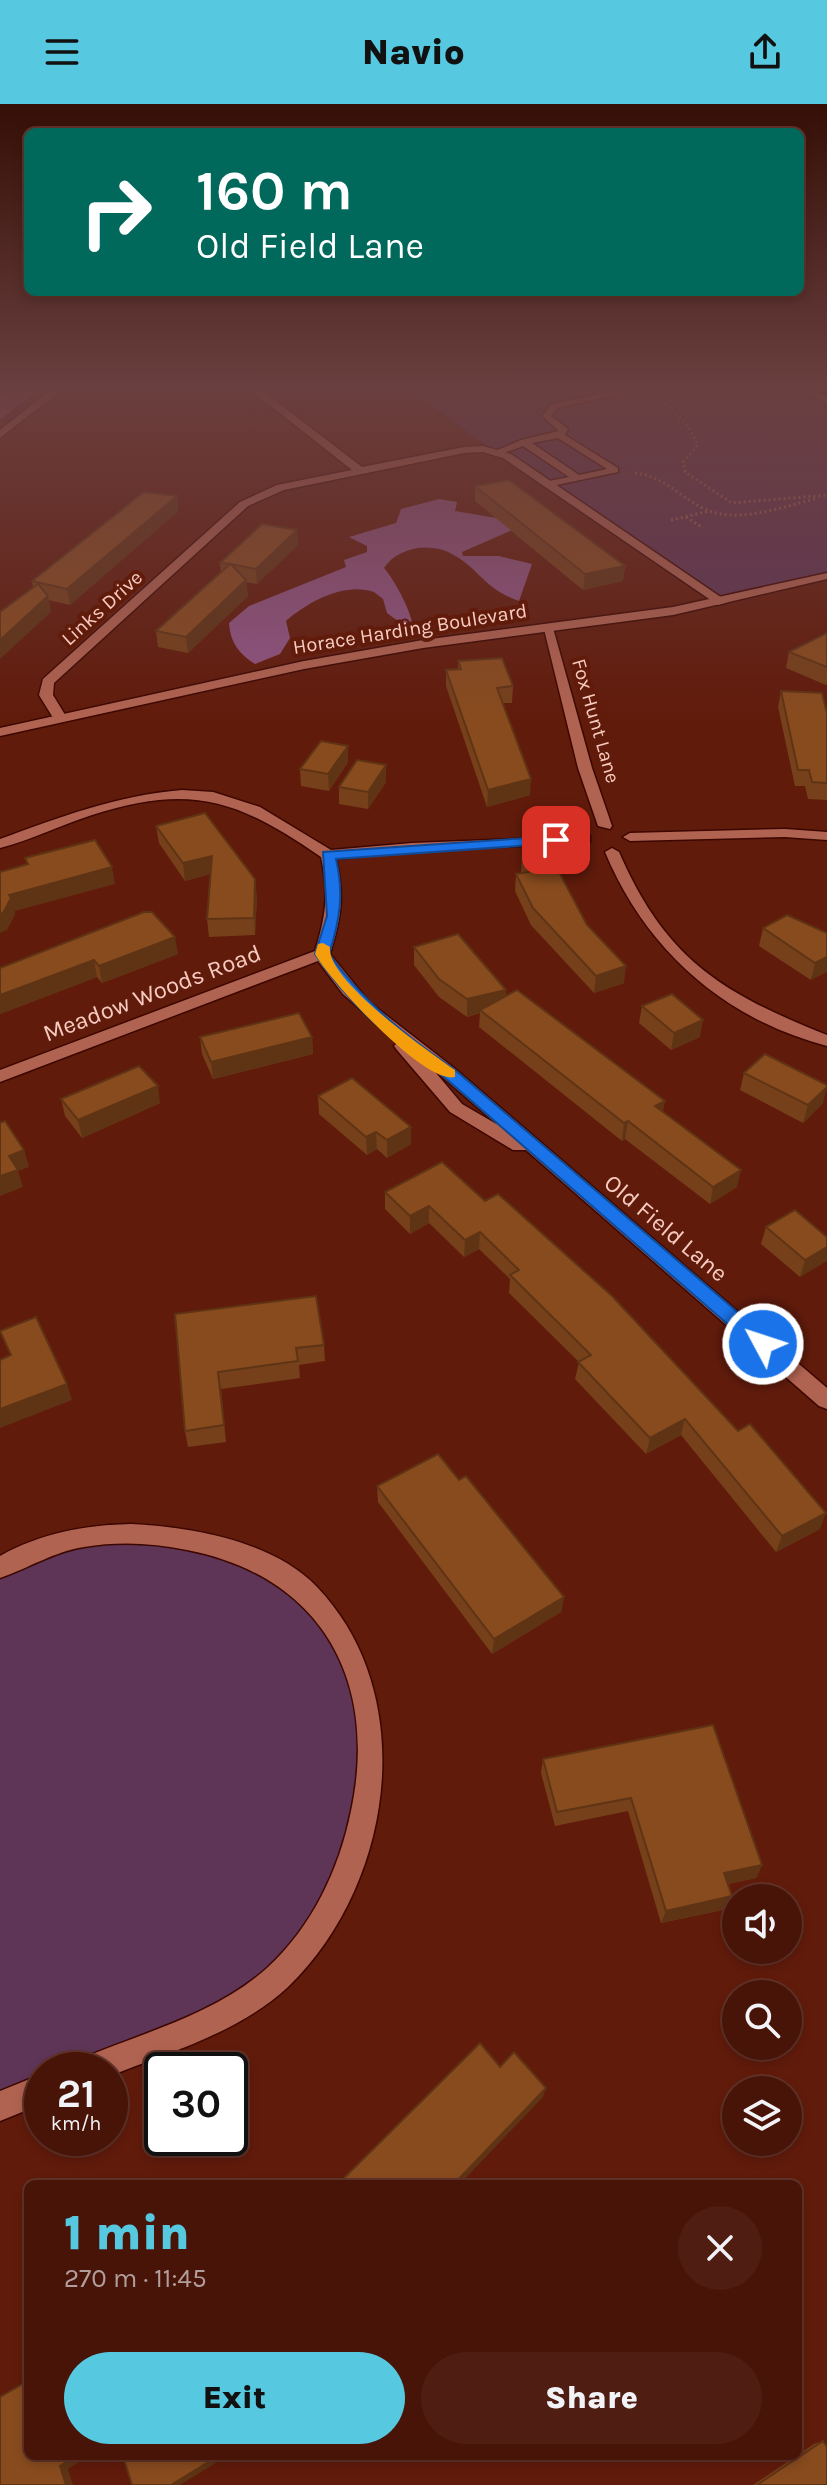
<!DOCTYPE html>
<html lang="en">
<head>
<meta charset="utf-8">
<style>
  body { margin:0; font-family:Karla,sans-serif; background:#501d12; color:#f1f3f6; height:100vh; display:flex; flex-direction:column; font-size:30px; white-space:nowrap }
  * { box-sizing:border-box; margin:0 }
  p { font-size:26px; color:#b19e9c }
  .icon { flex:none; width:44px; height:44px; fill:none; stroke:currentColor; stroke-width:2; stroke-linecap:round; stroke-linejoin:round }
  .map { position:relative; flex:1; overflow:hidden }
  .side { position:absolute; left:24px; top:2076px; width:778px; height:280px; display:flex; flex-direction:column; background:#491408; border-radius:12px; box-shadow:0 4px 12px #0003,0 0 0 2px #613329 }
  .side>* { flex:none }
  .hud { position:absolute; left:24px; top:24px; width:780px; height:168px; border-radius:12px; box-shadow:0 4px 12px #0003,0 0 0 2px #613329; background:#00695c; color:#fff; overflow:hidden }
  .buttons { position:absolute; left:722px; top:1780px; display:grid; gap:16px }
  .buttons a { display:grid; place-items:center; width:80px; height:80px; border-radius:50%; background:#491408; box-shadow:0 4px 12px #0003,0 0 0 2px #613329; font-size:40px }
  .speed { position:absolute; left:24px; top:1948px; display:flex; gap:16px; font-size:40px; font-weight:700; text-align:center }
  .speed>* { display:grid; place-content:center; width:104px; height:104px; border-radius:50%; background:#491408; box-shadow:0 4px 12px #0003,0 0 0 2px #613329; line-height:1 }
  .speed small { font-size:20px; font-weight:400 }
  .speed .limit { border:4px solid #111; border-radius:12px; background:#fff; color:#111 }
  .pin { position:absolute; display:grid; place-items:center; width:68px; height:68px; color:#fff; margin:-34px; border-radius:16px; box-shadow:0 4px 12px #0006 }
  .me { position:absolute; width:88px; margin:-44px; rotate:310deg; stroke-linejoin:round; filter:drop-shadow(0 0 6px #0008) }
  .turn { display:flex; align-items:center; gap:28px; height:168px; padding:0 40px; font-size:36px }
  .turn .icon { width:104px; height:104px; stroke-width:2.5 }
  .turn b { display:block; font-size:56px; line-height:68px }
  .round { display:grid; place-items:center; flex:none; width:84px; height:84px; border-radius:42px; background:#501d12 }
  .head { display:flex; align-items:center; justify-content:space-between; height:136px; padding:0 40px }
  h1 { font-size:48px; font-weight:800; line-height:60px; color:#56c9e1 }
  .cta { display:flex; gap:16px; margin-top:auto; padding:16px 40px }
  .cta a { flex:1; height:92px; border-radius:48px; background:#56c9e1; color:#111; font-size:32px; font-weight:800; line-height:92px; text-align:center }
  .cta a+a { background:#501d12; color:#f1f3f6 }
  header { display:flex; justify-content:space-between; align-items:center; height:104px; padding:0 40px; background:#56c9e1; color:#111; font-size:36px; font-weight:800 }
  .map>svg:first-child { display:block }
  .green { fill:#5e3557 }
  .forest { fill:#905585 }
  .lines { fill:none; stroke-linecap:round; stroke-linejoin:round }
  .service-casing { stroke:#3c0700; stroke-width:3 }
  .minor-casing { stroke:#3c0700; stroke-width:3 }
  .tertiary-casing { stroke:#3c0700; stroke-width:3 }
  .secondary-casing { stroke:#3c0700; stroke-width:3 }
  .path { stroke:#9f6457; stroke-width:3; stroke-dasharray:2 3; stroke-linecap:butt }
  .service { fill:#b16351; fill-rule:evenodd }
  .minor { fill:#b16351; fill-rule:evenodd }
  .tertiary { fill:#b16351; fill-rule:evenodd }
  .secondary { fill:#b16351; fill-rule:evenodd }
  .wall { fill:#75401a }
  .shaded-wall { fill:#5f3415 }
  .building { fill:#884b1e; stroke:#5f3415; stroke-width:2 }
  .route { fill:#1a73e8; stroke:#114b97; stroke-width:2 }
  .slow { fill:#f59e0b }
  .labels { text-anchor:middle; dominant-baseline:central; stroke-width:8; stroke-linejoin:round; paint-order:stroke }
  .far-street-label { font-size:20px; fill:#f7cbc1; stroke:#611b0b }
  .street-label { font-size:24px; fill:#f7cbc1; stroke:#611b0b }
</style>
</head>
<body>
<header><svg class="icon" aria-label="menu" viewBox="0 0 24 24"><path d="M4 6h16M4 12h16M4 18h16"/></svg>Navio<svg class="icon" aria-label="share" viewBox="0 0 24 24"><path d="M12 15V3M7 8l5-5 5 5M5 13v7h14v-7"/></svg></header>
<div class="map">
<svg width="827" height="2381" viewBox="0 0 827 2381">
  <rect width="100%" height="100%" fill="#611b0b"/>
  <g class="green">
    <polygon points="402,281 796,281 827,297 827,472 722,498 496,348"/>
    <polygon points="110,1429 209,1440 307,1490 362,1576 357,1746 277,1873 88,1966 42,1966 42,1985 0,2002 0,1464"/>
  </g>
  <g class="forest">
    <polygon points="14,281 45,281 0,316 0,292"/>
    <path d="M439 395 457 398 455 407 515 417 512 426 462 448 463 452H499L532 460 519 497C484 485 479 464 452 450 430 438 398 443 384 464 396 478 413 510 414 529L387 509 383 495 374 488C344 478 308 498 286 517L290 534 280 550 255 560C239 550 230 538 229 519L249 502 346 463 344 456 367 448V442L349 433 396 419 401 405Z"/>
  </g>
  <g class="lines">
    <g class="service-casing">
      <path id="service" d="M642 281H658L558 304 551 312 568 325 565 331 618 364V368L547 383 544 382V378L569 373 523 342 496 352 491 349 521 336 559 327 542 312 552 300ZM558 334 607 365 579 371 532 339Z"/>
    </g>
    <g class="minor-casing">
      <g id="minor">
        <polygon points="244,281 255,281 362,363 464,343 483,342 511,350 728,498 718,501 503,354 483,348 464,349 284,386 248,402 54,579 53,591 67,614 55,617 39,591 43,575 240,398 277,381 352,366"/>
        <polygon points="792,281 804,281 827,293 827,300"/>
        <polygon points="543,521 553,524 592,664 612,722 610,725 598,722 578,664"/>
        <path d="M182 686 213 688 260 703 331 746 412 739 590 732V738L585 739 412 747 336 755C345 792 341 814 330 850L369 898 454 964 827 1284V1305L819 1302 526 1046H513L450 1008 397 946 394 942 398 938 343 890 318 857 0 978V966L315 847C326 811 329 790 321 753 238 696 192 679 92 711 61 721 31 736 0 744V735C60 713 118 691 182 686ZM431 963 498 1021 462 1000Z"/>
        <polygon points="785,725 827,728 827,736 785,733 630,737 623,733 630,729"/>
        <path d="M612 744 619 748C666 856 722 889 827 931V942C724 915 646 846 605 748Z"/>
        <path d="M131 1420C192 1423 273 1437 317 1483 422 1593 392 1783 288 1883 240 1928 170 1948 110 1972V1966H73L78 1956C141 1929 215 1911 267 1864 312 1823 339 1766 351 1707 379 1576 321 1472 187 1446 153 1439 119 1437 84 1443 53 1448 29 1464 0 1474V1452C41 1429 85 1421 131 1420Z"/>
        <polygon points="42,1970 42,2000 0,2017 0,1987"/>
      </g>
    </g>
    <g class="tertiary-casing">
      <polygon id="tertiary" points="827,469 827,475 673,511 423,544 304,565 0,632 0,624 304,557 423,536 673,503"/>
    </g>
    <g class="secondary-casing">
      <polygon id="secondary" points="57,281 68,281 0,334 0,326"/>
    </g>
    <g class="path">
      <polyline points="721,281 662,296 688,322 698,341 683,358 685,368 732,399 827,391"/>
      <path d="M635 369C665 372 681 395 707 406 740 420 785 402 818 394"/>
      <polyline points="686,413 703,424"/>
      <polyline points="671,416 709,407"/>
    </g>
    <use href="#service" class="service"/>
    <use href="#minor" class="minor"/>
    <use href="#tertiary" class="tertiary"/>
    <use href="#secondary" class="secondary"/>
  </g>
  <g class="wall">
    <polygon points="475,382 625,462 623,477 583,486 475,397"/>
    <polygon points="177,392 178,407 70,501 48,496 51,508 33,484 32,477"/>
    <polygon points="297,426 298,441 257,480 246,478 248,492 188,549 158,543 156,527 221,468 220,459"/>
    <polygon points="827,529 827,580 826,581 786,564 789,548"/>
    <polygon points="458,557 513,582 512,599 503,599 530,691 487,703 446,582 446,566 458,565"/>
    <polygon points="781,587 827,609 827,696 808,695 805,682 795,682 778,603"/>
    <polygon points="348,642 348,658 329,687 301,682 300,665"/>
    <polygon points="386,678 368,705 339,700 339,683"/>
    <polygon points="156,722 257,792 255,831 209,833 207,815 210,770 185,777 159,739"/>
    <polygon points="522,754 587,821 624,879 594,889 531,821 515,787 516,770 521,769"/>
    <polygon points="763,824 827,829 811,876 759,842"/>
    <polygon points="414,843 506,886 506,892 663,1008 737,1083 710,1100 625,1035 622,1037 479,923 480,909 467,913 439,893 414,861"/>
    <polygon points="178,850 102,879 97,873 0,910 0,864"/>
    <polygon points="642,902 700,933 671,946 639,919"/>
    <polygon points="200,933 312,933 313,950 213,975 202,950"/>
    <polygon points="744,969 823,999 803,1019 740,986"/>
    <polygon points="318,992 411,1023 411,1040 387,1054 377,1045 367,1051 319,1010"/>
    <polygon points="61,995 160,999 82,1034 65,1012"/>
    <polygon points="442,1058 820,1425 776,1448 681,1331 646,1350 575,1275 579,1258 509,1189 510,1175 479,1145 464,1153 429,1119 410,1130 385,1105 385,1088"/>
    <polygon points="766,1123 827,1133 800,1173 761,1140"/>
    <polygon points="175,1210 324,1241 325,1257 299,1261 300,1274 221,1285 226,1338 188,1343 185,1327"/>
    <polygon points="459,1376 564,1493 561,1508 492,1550 378,1398 377,1382"/>
    <polygon points="713,1621 762,1761 756,1774 728,1780 727,1805 661,1819 628,1707 555,1722 541,1669 543,1655"/>
    <polygon points="823,2337 827,2381 753,2381 814,2340"/>
  </g>
  <g class="shaded-wall">
    <polygon points="177,392 178,407 70,501 67,485"/>
    <polygon points="297,426 298,441 257,480 256,465"/>
    <polygon points="625,462 623,477 583,486 585,470"/>
    <polygon points="246,476 248,492 188,549 186,533"/>
    <polygon points="48,492 51,508 0,555 0,536"/>
    <polygon points="348,642 348,658 329,687 328,670"/>
    <polygon points="386,661 386,678 368,705 368,688"/>
    <polygon points="531,675 530,691 487,703 488,686"/>
    <polygon points="212,752 214,769 185,777 183,759"/>
    <polygon points="112,763 115,780 15,807 15,811 7,826 0,829 0,810 9,791"/>
    <polygon points="255,775 257,792 255,831 254,814"/>
    <polygon points="175,833 178,850 102,879 99,862"/>
    <polygon points="827,853 827,868 811,876 815,859"/>
    <polygon points="94,856 97,873 0,910 0,891"/>
    <polygon points="626,862 624,879 594,889 596,872"/>
    <polygon points="506,886 505,903 480,906 480,909 467,913 467,895"/>
    <polygon points="703,916 700,933 671,946 674,929"/>
    <polygon points="312,933 313,950 213,975 211,958"/>
    <polygon points="158,982 160,999 82,1034 78,1016"/>
    <polygon points="827,983 823,999 803,1019 808,1001"/>
    <polygon points="665,997 662,1014 655,1002"/>
    <polygon points="628,1017 625,1035 622,1037 624,1019"/>
    <polygon points="411,1023 411,1040 387,1054 387,1036"/>
    <polygon points="376,1028 377,1045 367,1051 366,1033"/>
    <polygon points="24,1046 29,1063 18,1067 23,1083 0,1092 0,1072 9,1052"/>
    <polygon points="741,1066 737,1083 710,1100 713,1083"/>
    <polygon points="429,1102 429,1119 410,1130 410,1112"/>
    <polygon points="480,1128 479,1145 464,1153 465,1136"/>
    <polygon points="827,1143 827,1157 800,1173 805,1156"/>
    <polygon points="218,1268 221,1285 226,1338 224,1321"/>
    <polygon points="67,1280 72,1296 0,1324 0,1305"/>
    <polygon points="685,1315 681,1331 646,1350 650,1334"/>
    <polygon points="826,1409 820,1425 776,1448 782,1432"/>
    <polygon points="564,1493 561,1508 492,1550 494,1535"/>
    <polygon points="762,1761 756,1774 719,1782 724,1769"/>
    <polygon points="732,1792 727,1805 661,1819 666,1807"/>
    <polygon points="546,1984 543,1993 460,2080 454,2080"/>
    <polygon points="77,2352 89,2352 68,2365 73,2381 66,2381 60,2362"/>
    <polygon points="218,2352 227,2352 180,2381 171,2381"/>
  </g>
  <g class="building">
    <polygon points="509,376 625,462 585,470 475,382"/>
    <polygon points="144,388 177,392 67,485 32,477"/>
    <polygon points="262,420 297,426 256,465 231,460 246,476 186,533 156,527 230,460 220,459"/>
    <polygon points="38,480 48,492 0,536 0,508"/>
    <polygon points="827,529 827,563 789,548"/>
    <polygon points="502,554 513,582 497,584 531,675 488,686 446,566 461,565 458,557"/>
    <polygon points="781,587 822,589 827,609 827,679 812,678 809,666 798,666"/>
    <polygon points="321,637 348,642 328,670 300,665"/>
    <polygon points="357,656 386,661 368,688 339,683"/>
    <polygon points="205,709 255,775 254,814 207,815 212,752 183,759 156,722"/>
    <polygon points="95,736 112,763 9,791 11,794 3,809 0,810 0,768 28,760 25,754"/>
    <polygon points="550,751 587,821 626,862 596,872 533,804 516,770 529,768 522,754"/>
    <polygon points="144,808 152,808 175,833 99,862 94,856 0,891 0,864"/>
    <polygon points="787,811 827,829 827,853 815,859 763,824"/>
    <polygon points="458,830 506,886 467,895 439,875 414,843"/>
    <polygon points="517,886 665,997 655,1002 741,1066 713,1083 628,1017 624,1019 480,906"/>
    <polygon points="672,890 703,916 674,929 642,902"/>
    <polygon points="299,909 312,933 211,958 200,933"/>
    <polygon points="765,950 827,981 827,983 808,1001 744,969"/>
    <polygon points="139,962 158,982 78,1016 61,995"/>
    <polygon points="352,974 411,1023 387,1036 376,1028 366,1033 318,992"/>
    <polygon points="5,1017 24,1046 9,1052 18,1066 0,1072 0,1019"/>
    <polygon points="442,1058 485,1097 498,1090 612,1192 738,1327 750,1320 826,1409 782,1432 685,1315 650,1334 578,1258 591,1251 510,1171 519,1166 480,1128 465,1136 429,1102 410,1112 385,1088"/>
    <polygon points="795,1106 827,1133 827,1143 805,1156 766,1123"/>
    <polygon points="316,1192 324,1241 296,1244 298,1257 218,1268 224,1321 185,1327 175,1210"/>
    <polygon points="36,1213 67,1280 0,1305 0,1256 11,1251 0,1227"/>
    <polygon points="438,1350 459,1376 466,1372 564,1493 494,1535 377,1382"/>
    <polygon points="713,1621 762,1761 724,1769 732,1792 666,1807 631,1694 557,1708 543,1655"/>
    <polygon points="480,1939 500,1963 514,1948 546,1984 454,2080 338,2080"/>
    <polygon points="28,2277 28,2352 77,2352 60,2362 66,2381 0,2381 0,2293"/>
    <polygon points="823,2337 827,2343 827,2381 757,2381"/>
    <polygon points="123,2352 218,2352 171,2381 132,2381"/>
  </g>
  <linearGradient id="sky" x2="0" y2="1"><stop stop-color="#350f06"/><stop offset="0.46" stop-color="#6a3f3f"/><stop offset="1" stop-color="#6a3f3f" stop-opacity="0"/></linearGradient>
  <rect width="827" height="614" fill="url(#sky)"/>
  <path class="route" d="M556 732 561 733V739L336 755C344 790 340 816 329 850 363 898 406 932 454 965L769 1235V1245H756L443 972C392 937 349 901 315 850L327 812 323 748Z"/>
  <path class="slow" d="M323 839 330 843C326 876 429 948 455 966V973C425 981 330 877 315 850L318 840Z"/>
  <g class="labels">
    <g class="far-street-label">
      <text transform="translate(102 504) rotate(-42)">Links Drive</text>
      <text transform="translate(410 525) rotate(-9)">Horace Harding Boulevard</text>
      <text transform="translate(596 617) rotate(74)">Fox Hunt Lane</text>
    </g>
    <g class="street-label">
      <text transform="translate(152 889) rotate(-21)">Meadow Woods Road</text>
      <text transform="translate(666 1124) rotate(40)">Old Field Lane</text>
    </g>
  </g>
</svg>
<div class="buttons">
<a><svg class="icon" aria-label="sound" viewBox="0 0 24 24"><path d="M4 9h4l5-4v14l-5-4H4zM17 9q2 3 0 6"/></svg></a>
<a><svg class="icon" aria-label="search" viewBox="0 0 24 24"><circle cx="10" cy="10" r="6"/><path d="M15 15l6 6"/></svg></a>
<a><svg class="icon" aria-label="layers" viewBox="0 0 24 24"><path d="M12 4l9 5-9 5-9-5zM3 14l9 5 9-5"/></svg></a>
</div>
<div class="speed"><div>21<small>km/h</small></div><div class="limit">30</div></div>
<div class="pin" style="left:556px;top:736px;background:#d93025"><svg class="icon" aria-label="arrive" viewBox="0 0 24 24"><path d="M6 21V4h12l-3 4 3 4H6"/></svg></div>
<svg class="me" style="left:763px;top:1240px" viewBox="-20 -20 40 40"><circle r="17" fill="#1a73e8" stroke="#fff" stroke-width="3"/><path d="M0-11L8 9 0 5-8 9z" fill="#fff"/></svg>
<div class="hud">
<div class="turn"><svg class="icon" aria-label="right" viewBox="0 0 24 24"><path d="M7 20v-9h11M14 6l5 5-5 5"/></svg><div><b>160 m</b>Old Field Lane</div></div>
</div>
<section class="side">
<div class="head"><div><h1>1 min</h1><p>270 m · 11:45</p></div><a class="round"><svg class="icon" aria-label="close" viewBox="0 0 24 24"><path d="M6 6l12 12M18 6L6 18"/></svg></a></div>
<div class="cta"><a>Exit</a><a>Share</a></div>
</section>
</div>
</body>
</html>
